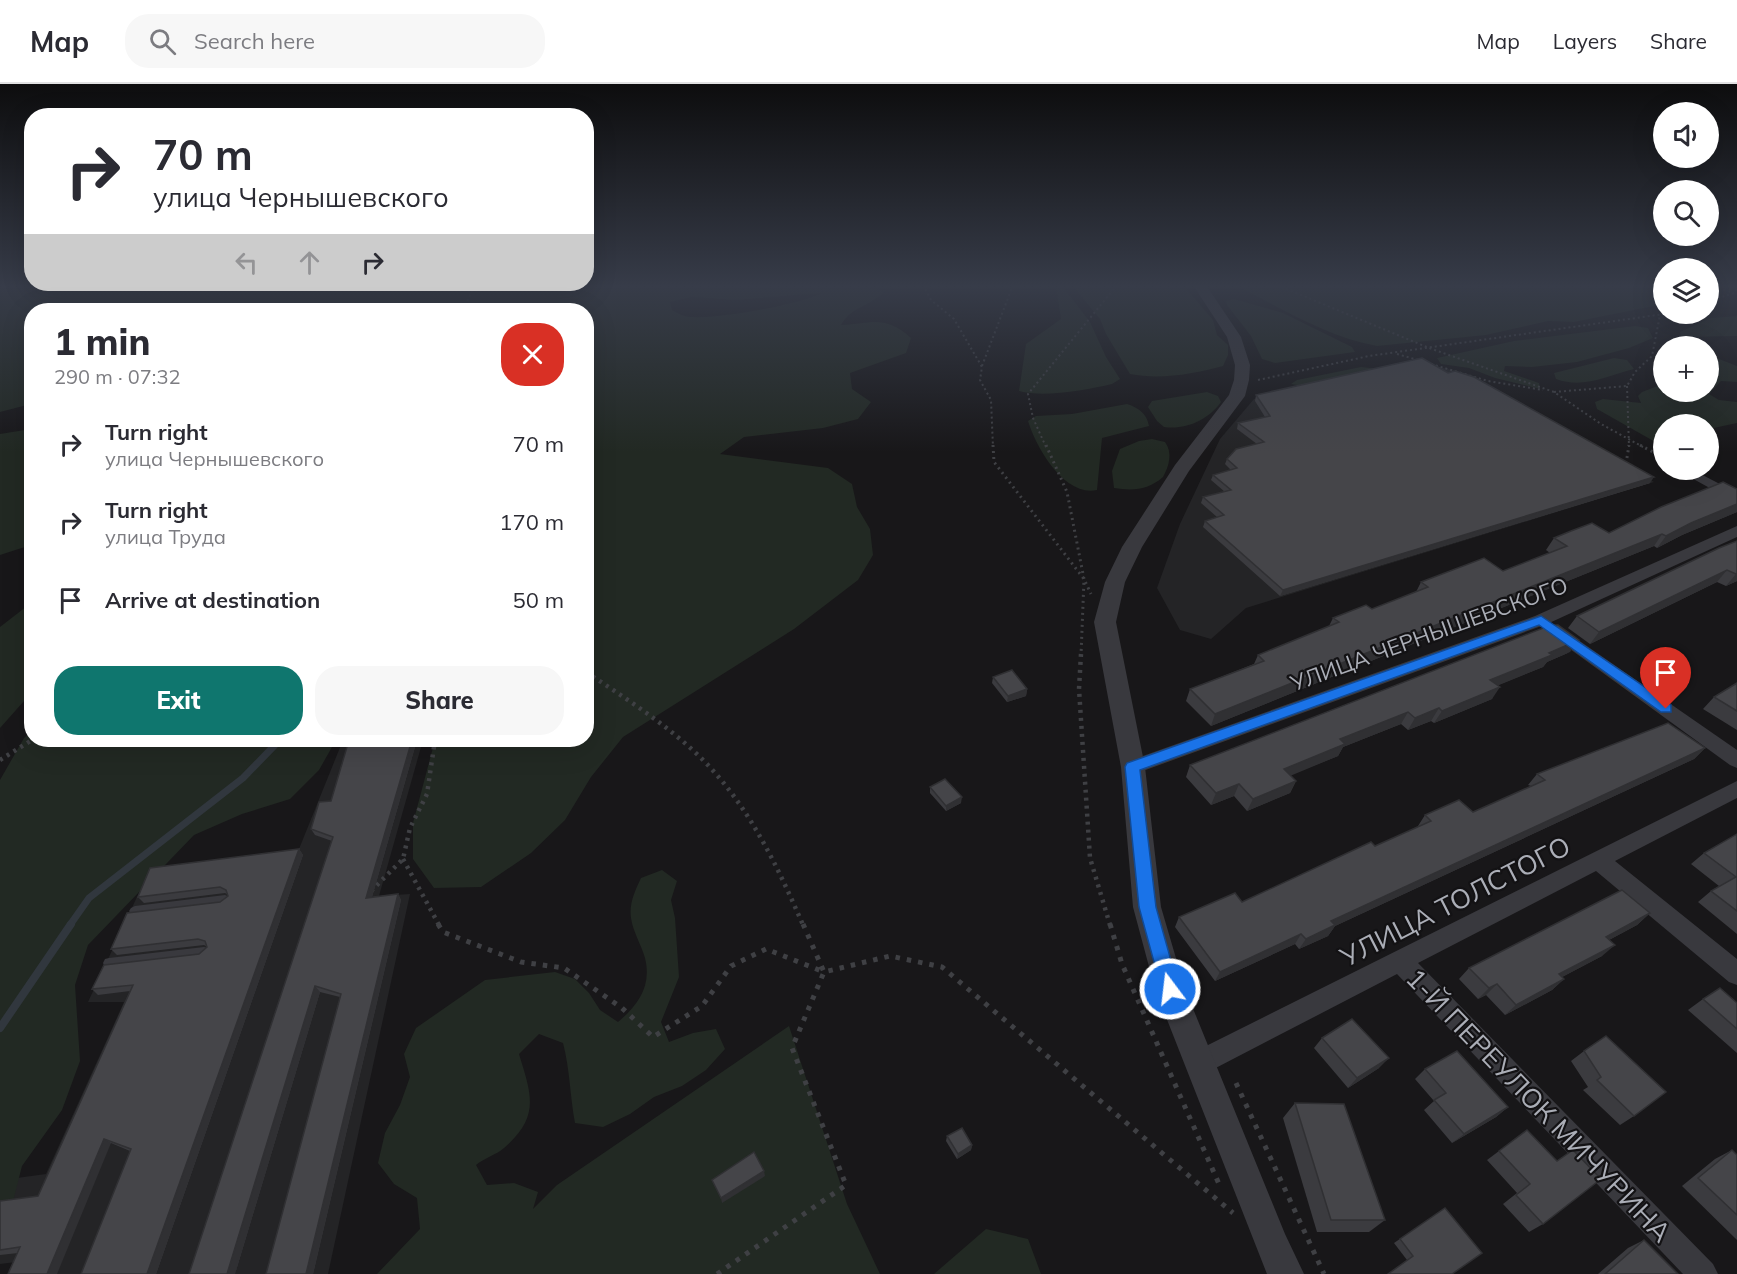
<!DOCTYPE html>
<html lang="en">
<head>
<meta charset="utf-8">
<style>
  body { margin:0; font-family:Mulish,sans-serif; background:#f7f7f7; color:#2b2b33; height:100vh; display:flex; flex-direction:column; font-size:22px; white-space:nowrap }
  * { box-sizing:border-box; margin:0 }
  p { font-size:20px; color:#7c7c81 }
  .icon { flex:none; width:33px; height:33px; fill:none; stroke:currentColor; stroke-width:2; stroke-linecap:round; stroke-linejoin:round }
  .map { position:relative; flex:1; overflow:hidden }
  .panel { position:absolute; left:24px; top:219px; width:570px; height:444px; display:flex; flex-direction:column; background:#fff; border-radius:24px; box-shadow:0 6px 24px #0002 }
  .panel>* { flex:none }
  .top-card { position:absolute; left:24px; top:24px; width:570px; height:183px; border-radius:24px; box-shadow:0 6px 24px #0002; background:#fff; color:#2b2b33; overflow:hidden }
  .fabs { position:absolute; left:1653px; top:18px; display:grid; gap:12px }
  .fabs a { display:grid; place-items:center; width:66px; height:66px; border-radius:50%; background:#fff; box-shadow:0 6px 24px #0002; font-size:30px }
  .pin { position:absolute; display:grid; place-items:center; width:51px; height:51px; color:#fff; margin:-62px -26px; border-radius:50% 50% 50% 0; rotate:-45deg; box-shadow:0 0 6px #0007 }
  .pin .icon { rotate:45deg }
  .me { position:absolute; width:66px; margin:-33px; rotate:345deg; stroke-linejoin:round; filter:drop-shadow(0 0 4px #0008) }
  .turn { display:flex; align-items:center; gap:21px; height:126px; padding:0 30px; font-size:27px }
  .turn .icon { width:78px; height:78px; stroke-width:2.5 }
  .turn b { display:block; font-size:42px; line-height:51px }
  .lanes { display:flex; align-items:center; height:57px; padding:0 30px; background:#0003; justify-content:center; gap:30px; direction:ltr }
  .lanes .off { opacity:.35 }
  .round { display:grid; place-items:center; flex:none; width:63px; height:63px; border-radius:24px; background:#f7f7f7 }
  .headline { display:flex; align-items:center; justify-content:space-between; height:102px; padding:0 30px }
  h1 { font-size:36px; font-weight:800; line-height:45px }
  .button { display:flex; gap:12px; margin-top:auto; padding:12px 30px }
  .button a { flex:1; height:69px; border-radius:24px; background:#0f766e; color:#fff; font-size:24px; font-weight:800; line-height:69px; text-align:center }
  .button a+a { background:#f7f7f7; color:#2b2b33 }
  ul { padding:0; list-style:none }
  li { display:flex; align-items:center; gap:18px; height:78px; padding:0 30px }
  li div { flex:1 }
  li b { display:block; font-size:22px }
  li em { font-style:normal }
  header { display:flex; align-items:center; gap:36px; box-sizing:border-box; height:84px; padding:0 30px; background:#fff; border-bottom:2px solid #e1e1e2 }
  header strong { font-size:28px }
  nav { display:flex; gap:33px; margin-inline-start:auto; font-size:21px }
  .search { width:420px; height:54px; background:#f7f7f7; display:flex; align-items:center; gap:15px; box-sizing:border-box; padding:0 21px; border-radius:24px; color:#7c7c81; font-size:22px }
  .map>svg:first-child { display:block }
  .built { fill:#242426 }
  .green { fill:#222923; fill-rule:evenodd }
  .lines { fill:none; stroke-linecap:round; stroke-linejoin:round }
  .stream-far1 { stroke:#31373e; stroke-width:7 }
  .stream { stroke:#31373e; stroke-width:8 }
  .path-far3 { stroke:#3f4044; stroke-width:2; stroke-dasharray:2 3; stroke-linecap:butt }
  .path-far2 { stroke:#3f4044; stroke-width:3; stroke-dasharray:2 4; stroke-linecap:butt }
  .path-far1 { stroke:#3f4044; stroke-width:4.5; stroke-dasharray:3 5; stroke-linecap:butt }
  .path { stroke:#3f4044; stroke-width:5; stroke-dasharray:4.5 7; stroke-linecap:butt }
  .service { fill:#39393e; fill-rule:evenodd }
  .minor { fill:#39393e; fill-rule:evenodd }
  .tertiary { fill:#39393e; fill-rule:evenodd }
  .wall { fill:#3b3b3f }
  .shaded-wall { fill:#303033 }
  .building { fill:#454549; stroke:#303033; stroke-width:1.5 }
  .route { fill:#1a73e8; stroke:#114b97; stroke-width:1.5 }
  .labels { text-anchor:middle; dominant-baseline:central; stroke-width:4.5; stroke-linejoin:round; paint-order:stroke }
  .street-label { font-size:22px; fill:#abaeb7; stroke:#131214 }
  .near-street-label { font-size:27px; fill:#abaeb7; stroke:#131214 }
</style>
</head>
<body>
<header>
<strong>Map</strong>
<div class="search"><svg class="icon" aria-label="search" viewBox="0 0 24 24"><circle cx="10" cy="10" r="6"/><path d="M15 15l6 6"/></svg>Search here</div>
<nav><a>Map</a><a>Layers</a><a>Share</a></nav>
</header>
<div class="map">
<svg width="1737" height="1190" viewBox="0 0 1737 1190">
  <rect width="100%" height="100%" fill="#181719"/>
  <g class="built">
    <polygon points="1419,278 1456,287 1654,398 1246,524 1211,555 1180,546 1157,504 1180,440 1220,355 1254,315"/>
    <polygon points="343,656 423,656 379,812 410,810 328,1190 18,1190 24,1177 0,1180 0,1100 2,1096 46,1090 124,918 88,918 150,785 299,765"/>
  </g>
  <g class="green">
    <path d="M0 201H859L885 207C868 224 852 222 841 241 872 240 884 230 911 254L906 269 850 289 852 305 871 318 858 335 823 344 744 353 720 370 828 384 852 400 857 423 870 445 873 471 858 496 794 545 623 653 591 693 565 736 531 769 481 803 434 804 413 775V739L435 656H586V226H32L31 320 0 328ZM821 209C803 220 705 238 685 232 681 231 676 228 672 226L670 218 692 213 736 216Z"/>
    <path d="M1072 201H1183L1213 236 1217 251 1228 261V271L1223 282C1195 290 1159 296 1130 290L1106 250 1100 235Z"/>
    <path d="M1236 201H1663L1664 220 1574 238 1548 237 1486 251 1377 262C1328 253 1280 224 1236 201Z"/>
    <path d="M1056 202 1063 203 1090 238 1106 273 1120 295 1112 300C1087 306 1043 314 1019 307L1026 260 1061 235Z"/>
    <polygon points="1234,215 1283,229 1352,263 1355,268 1275,279 1262,275 1251,252 1227,221 1226,217"/>
    <polygon points="1737,232 1737,252 1681,253 1680,248 1711,234"/>
    <polygon points="1635,242 1648,244 1653,254 1629,264 1577,278 1532,283 1505,282 1504,287 1539,299 1540,305 1495,294 1469,284 1441,280 1437,274 1514,257"/>
    <polygon points="1709,271 1737,282 1737,298 1721,297 1709,310 1719,316 1737,318 1737,339 1709,345 1708,340 1664,340 1663,359 1657,359 1597,325 1595,318 1603,315 1641,319 1638,312 1642,308 1663,300 1664,308 1708,308"/>
    <path d="M1614 274 1627 276 1634 285C1607 292 1583 305 1556 295L1554 289Z"/>
    <polygon points="1361,283 1379,285 1303,302 1291,300 1297,296"/>
    <path d="M1207 308 1218 312 1221 318C1208 336 1186 346 1164 343L1157 337 1148 323 1152 317Z"/>
    <path d="M1127 320C1139 324 1147 330 1149 342L1102 354 1097 406C1064 413 1036 363 1028 337L1036 332 1072 330Z"/>
    <polygon points="31,345 31,461 0,471 0,350"/>
    <path d="M1152 355 1165 358C1173 369 1169 382 1163 393 1148 406 1133 407 1114 404L1112 387 1120 365 1139 357Z"/>
    <polygon points="31,519 31,615 24,617 0,644 0,543"/>
    <polygon points="31,648 32,656 336,656 319,686 290,715 242,730 194,751 88,861 75,901 80,977 62,1026 22,1082 0,1168 0,696 24,654"/>
    <path d="M662 786 677 797 671 816 675 834 679 893 661 938 669 958 693 949 716 945 725 965 706 986 682 1002 654 1013 630 1030 603 1043 575 1039C570 1012 570 986 563 959L539 950 519 970C531 1010 541 1032 504 1064 496 1071 484 1074 476 1081L487 1101 514 1099 538 1108 533 1125 557 1101 789 942 847 1120 880 1190H377L420 1145 417 1114 394 1100 378 1079 385 1049 400 1021 410 993 404 970 416 944 485 896 555 888 575 895 589 909 600 926 618 938C638 921 652 902 645 874 641 860 633 848 631 834 629 819 635 807 641 794Z"/>
    <polygon points="986,1145 1028,1155 1041,1190 934,1190"/>
  </g>
  <g class="lines">
    <polyline class="stream-far1" points="70,841 89,814 243,694 275,661"/>
    <polyline class="stream" points="0,944 71,840"/>
    <g class="path-far3">
      <polyline points="923,201 931,216 954,235 982,283 980,296 991,316 993,363"/>
      <polyline points="1277,201 1429,264 1554,308 1601,340 1643,363"/>
      <polyline points="1709,201 1734,209"/>
      <polyline points="1725,201 1732,207"/>
      <polyline points="1708,217 1735,209 1737,204"/>
      <polyline points="463,226 475,201"/>
      <polyline points="1397,270 1418,276"/>
      <polyline points="1431,280 1488,297 1543,306"/>
      <polyline points="982,282 1013,201"/>
      <polyline points="1258,296 1369,272 1664,230"/>
      <polyline points="1627,302 1629,363"/>
      <polyline points="1554,308 1627,302 1635,288 1652,272 1660,231"/>
      <polyline points="1046,363 1033,334 1028,310 1117,201"/>
    </g>
    <g class="path-far2">
      <polyline points="993,361 994,378 1084,495 1091,510"/>
      <polyline points="1046,361 1067,408 1084,495 1081,571"/>
      <polyline points="1640,361 1664,374"/>
      <polyline points="1626,380 1629,361"/>
    </g>
    <g class="path-far1">
      <polyline points="1081,570 1079,605 1090,774 1110,841"/>
      <path d="M586 588C625 614 666 640 700 673 748 720 777 781 803 841"/>
      <polyline points="0,676 32,656"/>
      <polyline points="403,775 439,841"/>
      <polyline points="371,807 403,775 410,744 427,710 435,656"/>
    </g>
    <g class="path">
      <polyline points="438,840 443,848 521,878 564,884 622,924 653,953 702,922 731,882 766,865 824,888 803,840"/>
      <polyline points="1110,840 1122,880 1219,1100"/>
      <polyline points="1236,999 1324,1190"/>
      <polyline points="717,1190 846,1101 792,964 824,888 890,872 942,883 1233,1129"/>
    </g>
    <g class="service">
      <polygon points="225,811 229,813 231,816 229,819 225,821 135,832 131,830 129,827 131,824 135,822"/>
      <polygon points="204,863 208,864 210,868 208,872 204,873 109,884 105,883 103,879 105,875 109,874"/>
    </g>
    <g class="minor">
      <polygon points="1677,386 1693,386 1737,409 1737,419"/>
      <polygon points="1737,442 1737,453 1547,540 1140,688 1133,691 1126,688 1123,683 1126,678 1535,532"/>
      <polygon points="1558,542 1737,666 1737,684 1730,681 1552,552 1549,548 1552,544"/>
      <polygon points="1737,697 1737,714 1615,777 1737,875 1737,901 1729,898 1596,787 1418,879 1713,1180 1718,1190 1683,1190 1397,890 1208,988 1199,992 1190,988 1186,979 1190,970"/>
    </g>
    <polygon class="tertiary" points="1193,201 1206,201 1241,253 1250,281 1249,296 1245,312 1189,387 1142,463 1125,498 1116,538 1145,683 1161,823 1185,905 1285,1150 1304,1190 1267,1190 1155,905 1133,823 1121,683 1094,538 1105,498 1122,463 1175,381 1229,311 1234,296 1235,281 1227,253"/>
  </g>
  <g class="wall">
    <polygon points="1256,311 1650,399 1280,512 1203,443 1205,437 1217,433 1201,419 1203,413 1225,408 1211,396 1213,391 1231,386 1225,380 1227,375 1257,360 1237,345 1238,339 1265,333 1255,317"/>
    <polygon points="1737,405 1737,428 1682,451 1657,464 1654,462 1211,642 1186,617 1190,605 1254,580 1258,571 1329,542 1333,534 1372,525 1416,508 1421,498 1503,487 1550,469 1546,466 1554,454 1609,449"/>
    <polygon points="1737,457 1737,497 1726,502 1717,498 1590,560 1568,544 1577,532"/>
    <polygon points="1570,568 1547,578 1543,583 1498,601 1492,615 1434,639 1431,637 1408,646 1401,640 1343,663 1338,672 1290,691 1296,697 1290,709 1247,727 1234,712 1211,721 1186,693 1190,681"/>
    <polygon points="993,593 1027,605 1026,612 1007,618 992,599"/>
    <polygon points="1737,599 1737,646 1703,625 1714,613"/>
    <polygon points="417,656 372,813 398,810 401,816 313,1190 266,1190 340,913 320,908 235,1190 332,757 315,751 311,745 331,717"/>
    <polygon points="1705,664 1694,675 1335,842 1328,852 1299,865 1295,860 1215,897 1175,843 1179,833 1242,818 1419,743 1418,742 1425,731 1473,728 1531,702 1528,701 1537,690"/>
    <polygon points="930,703 961,719 946,727 930,709"/>
    <polygon points="1737,750 1737,850 1698,818 1711,807 1719,802 1691,780 1704,769"/>
    <polygon points="299,765 303,771 156,1190 81,1190 130,1067 111,1059 18,1169 0,1171 0,1117 38,1112 130,907 98,911 92,905 199,870 207,863 206,862 204,861 117,871 111,865 220,818 228,812 227,810 225,809 144,819 138,813"/>
    <polygon points="1650,829 1637,841 1609,856 1602,872 1562,893 1564,895 1552,906 1505,931 1486,911 1478,915 1459,895 1469,884"/>
    <polygon points="1703,915 1737,919 1737,969 1688,926"/>
    <polygon points="1322,954 1379,984 1348,1004 1314,964"/>
    <polygon points="1584,967 1634,1032 1620,1041 1583,1006 1588,1003 1571,977"/>
    <polygon points="1425,985 1508,1023 1496,1033 1452,1059 1424,1026 1434,1017 1415,995"/>
    <polygon points="1295,1019 1385,1136 1369,1148 1317,1148 1283,1034"/>
    <polygon points="1527,1046 1557,1077 1573,1066 1543,1140 1529,1148 1503,1120 1517,1109 1487,1076"/>
    <polygon points="947,1052 972,1061 971,1066 957,1075 946,1057"/>
    <polygon points="1732,1066 1737,1071 1737,1156 1682,1102 1715,1075"/>
    <polygon points="1445,1124 1452,1190 1407,1176 1394,1159"/>
    <polygon points="1644,1156 1678,1190 1598,1190 1628,1164"/>
  </g>
  <g class="shaded-wall">
    <polygon points="1654,393 1650,399 1280,512 1283,506"/>
    <polygon points="1737,420 1737,428 1682,451 1657,464 1666,452 1691,439"/>
    <polygon points="1662,450 1654,462 1211,642 1215,630"/>
    <polygon points="1727,486 1717,498 1590,560 1599,548"/>
    <polygon points="1736,490 1737,490 1737,497 1726,502"/>
    <polygon points="1579,556 1570,568 1547,578 1543,583 1482,608 1490,596 1549,569"/>
    <polygon points="1500,603 1492,615 1434,639 1442,627"/>
    <polygon points="1027,605 1026,612 1007,618 1008,612"/>
    <polygon points="1439,624 1431,637 1408,646 1415,634"/>
    <polygon points="1408,628 1401,640 1343,663 1338,672 1278,697 1284,685 1340,655"/>
    <polygon points="412,656 417,656 370,820 366,814"/>
    <polygon points="1705,664 1694,675 1335,842 1328,852 1299,865 1306,855 1331,837"/>
    <polygon points="1296,697 1290,709 1247,727 1253,715"/>
    <polygon points="1239,700 1234,712 1211,721 1216,709"/>
    <polygon points="962,713 961,719 946,727 946,722"/>
    <polygon points="299,765 303,771 156,1190 147,1190"/>
    <polygon points="398,810 401,816 313,1190 306,1190"/>
    <polygon points="1650,829 1637,841 1594,864 1606,853"/>
    <polygon points="1301,850 1295,860 1215,897 1220,888"/>
    <polygon points="1615,861 1602,872 1547,901 1559,890"/>
    <polygon points="1564,895 1552,906 1505,931 1516,921"/>
    <polygon points="1497,900 1486,911 1478,915 1489,904"/>
    <polygon points="315,902 320,908 235,1190 227,1190"/>
    <polygon points="1389,974 1379,984 1348,1004 1357,994"/>
    <polygon points="1508,1023 1496,1033 1452,1059 1464,1050"/>
    <polygon points="104,1055 111,1059 57,1190 47,1190"/>
    <polygon points="972,1061 971,1066 957,1075 958,1070"/>
    <polygon points="764,1087 765,1092 722,1119 721,1114"/>
  </g>
  <g class="building">
    <polygon points="1422,274 1448,289 1455,287 1474,293 1654,393 1283,506 1205,437 1224,431 1203,413 1231,406 1213,391 1237,384 1227,375 1236,365 1264,358 1238,339 1270,332 1256,311"/>
    <polygon points="1723,398 1737,405 1737,420 1691,439 1666,452 1662,450 1215,630 1190,605 1264,577 1258,571 1339,538 1333,534 1366,521 1372,525 1428,503 1421,498 1484,474 1503,487 1567,462 1554,454 1571,447 1592,439 1609,449 1661,423"/>
    <polygon points="1737,457 1737,490 1736,490 1727,486 1599,548 1577,532 1719,464"/>
    <polygon points="1551,541 1558,541 1579,556 1549,569 1552,571 1490,596 1500,603 1442,627 1439,624 1415,634 1408,628 1340,655 1345,660 1284,685 1296,697 1253,715 1239,700 1216,709 1190,681"/>
    <polygon points="1012,586 1027,605 1008,612 993,593"/>
    <polygon points="1737,599 1737,627 1714,613"/>
    <polygon points="1668,639 1705,664 1331,837 1335,841 1306,855 1301,850 1220,888 1179,833 1235,809 1242,818 1371,758 1375,762 1431,737 1425,731 1459,716 1473,728 1545,696 1537,690"/>
    <polygon points="349,656 412,656 366,814 398,810 306,1190 266,1190 341,910 315,902 227,1190 189,1190 333,753 311,745 319,718 331,717"/>
    <polygon points="945,695 962,713 946,722 930,703"/>
    <polygon points="1737,750 1737,827 1711,807 1736,793 1704,769"/>
    <polygon points="299,765 147,1190 81,1190 131,1065 104,1055 47,1190 8,1190 20,1163 0,1166 0,1117 38,1112 133,901 92,905 104,881 199,870 207,863 205,857 198,855 111,865 127,829 220,818 228,812 226,806 220,803 138,813 150,784"/>
    <polygon points="1622,806 1650,829 1606,853 1615,861 1559,890 1564,895 1516,921 1497,900 1489,904 1469,884"/>
    <polygon points="1720,904 1737,919 1737,945 1703,915"/>
    <polygon points="1352,935 1389,974 1357,994 1322,954"/>
    <polygon points="1606,952 1666,1008 1634,1032 1597,996 1601,993 1584,967"/>
    <polygon points="1457,967 1508,1023 1464,1050 1434,1016 1446,1009 1425,985"/>
    <polygon points="1295,1019 1344,1020 1385,1136 1331,1136"/>
    <polygon points="962,1044 972,1061 958,1070 947,1052"/>
    <polygon points="1527,1046 1557,1077 1573,1066 1601,1095 1543,1140 1516,1111 1530,1100 1499,1067"/>
    <polygon points="1732,1066 1737,1071 1737,1131 1698,1094"/>
    <polygon points="754,1068 764,1087 721,1114 712,1096"/>
    <polygon points="1445,1124 1482,1169 1452,1190 1388,1190 1413,1172 1400,1155"/>
    <polygon points="1644,1156 1678,1190 1605,1190"/>
  </g>
  <linearGradient id="sky" x2="0" y2="1"><stop stop-color="#0d0d0e"/><stop offset="0.55" stop-color="#373c49"/><stop offset="1" stop-color="#373c49" stop-opacity="0"/></linearGradient>
  <rect width="1737" height="368" fill="url(#sky)"/>
  <polygon class="route" points="1541,532 1671,621 1671,628 1661,628 1539,541 1140,686 1156,823 1179,905 1176,911 1170,914 1163,911 1139,823 1125,683 1127,679"/>
  <g class="labels">
    <g class="street-label">
      <text transform="translate(1429 550) rotate(-20)">УЛИЦА ЧЕРНЫШЕВСКОГО</text>
    </g>
    <g class="near-street-label">
      <text transform="translate(1455 817) rotate(-27)">УЛИЦА ТОЛСТОГО</text>
      <text transform="translate(1539 1021) rotate(46)">1-Й ПЕРЕУЛОК МИЧУРИНА</text>
    </g>
  </g>
</svg>
<div class="fabs">
<a><svg class="icon" aria-label="sound" viewBox="0 0 24 24"><path d="M4 9h4l5-4v14l-5-4H4zM17 9q2 3 0 6"/></svg></a>
<a><svg class="icon" aria-label="search" viewBox="0 0 24 24"><circle cx="10" cy="10" r="6"/><path d="M15 15l6 6"/></svg></a>
<a><svg class="icon" aria-label="layers" viewBox="0 0 24 24"><path d="M12 4l9 5-9 5-9-5zM3 14l9 5 9-5"/></svg></a>
<a>+</a>
<a>−</a>
</div>
<div class="pin" style="left:1666px;top:625px;background:#d93025"><svg class="icon" aria-label="arrive" viewBox="0 0 24 24"><path d="M6 21V4h12l-3 4 3 4H6"/></svg></div>
<svg class="me" style="left:1170px;top:905px" viewBox="-20 -20 40 40"><circle r="17" fill="#1a73e8" stroke="#fff" stroke-width="3"/><path d="M0-11L8 9 0 5-8 9z" fill="#fff"/></svg>
<div class="top-card">
<div class="turn"><svg class="icon" aria-label="right" viewBox="0 0 24 24"><path d="M7 20v-9h11M14 6l5 5-5 5"/></svg><div><b>70 m</b>улица Чернышевского</div></div>
<div class="lanes"><svg class="icon off" aria-label="left" viewBox="0 0 24 24"><path d="M17 20v-9H6M10 6l-5 5 5 5"/></svg><svg class="icon off" aria-label="ahead" viewBox="0 0 24 24"><path d="M12 20V5M6 11l6-6 6 6"/></svg><svg class="icon" aria-label="right" viewBox="0 0 24 24"><path d="M7 20v-9h11M14 6l5 5-5 5"/></svg></div>
</div>
<section class="panel">
<div class="headline"><div><h1>1 min</h1><p>290 m · 07:32</p></div><a class="round" style="background:#d93025;color:#fff"><svg class="icon" aria-label="close" viewBox="0 0 24 24"><path d="M6 6l12 12M18 6L6 18"/></svg></a></div>
<ul>
<li><svg class="icon" aria-label="right" viewBox="0 0 24 24"><path d="M7 20v-9h11M14 6l5 5-5 5"/></svg><div><b>Turn right</b><p>улица Чернышевского</p></div><em>70 m</em></li>
<li><svg class="icon" aria-label="right" viewBox="0 0 24 24"><path d="M7 20v-9h11M14 6l5 5-5 5"/></svg><div><b>Turn right</b><p>улица Труда</p></div><em>170 m</em></li>
<li><svg class="icon" aria-label="arrive" viewBox="0 0 24 24"><path d="M6 21V4h12l-3 4 3 4H6"/></svg><div><b>Arrive at destination</b></div><em>50 m</em></li>
</ul>
<div class="button"><a>Exit</a><a>Share</a></div>
</section>
</div>
</body>
</html>
